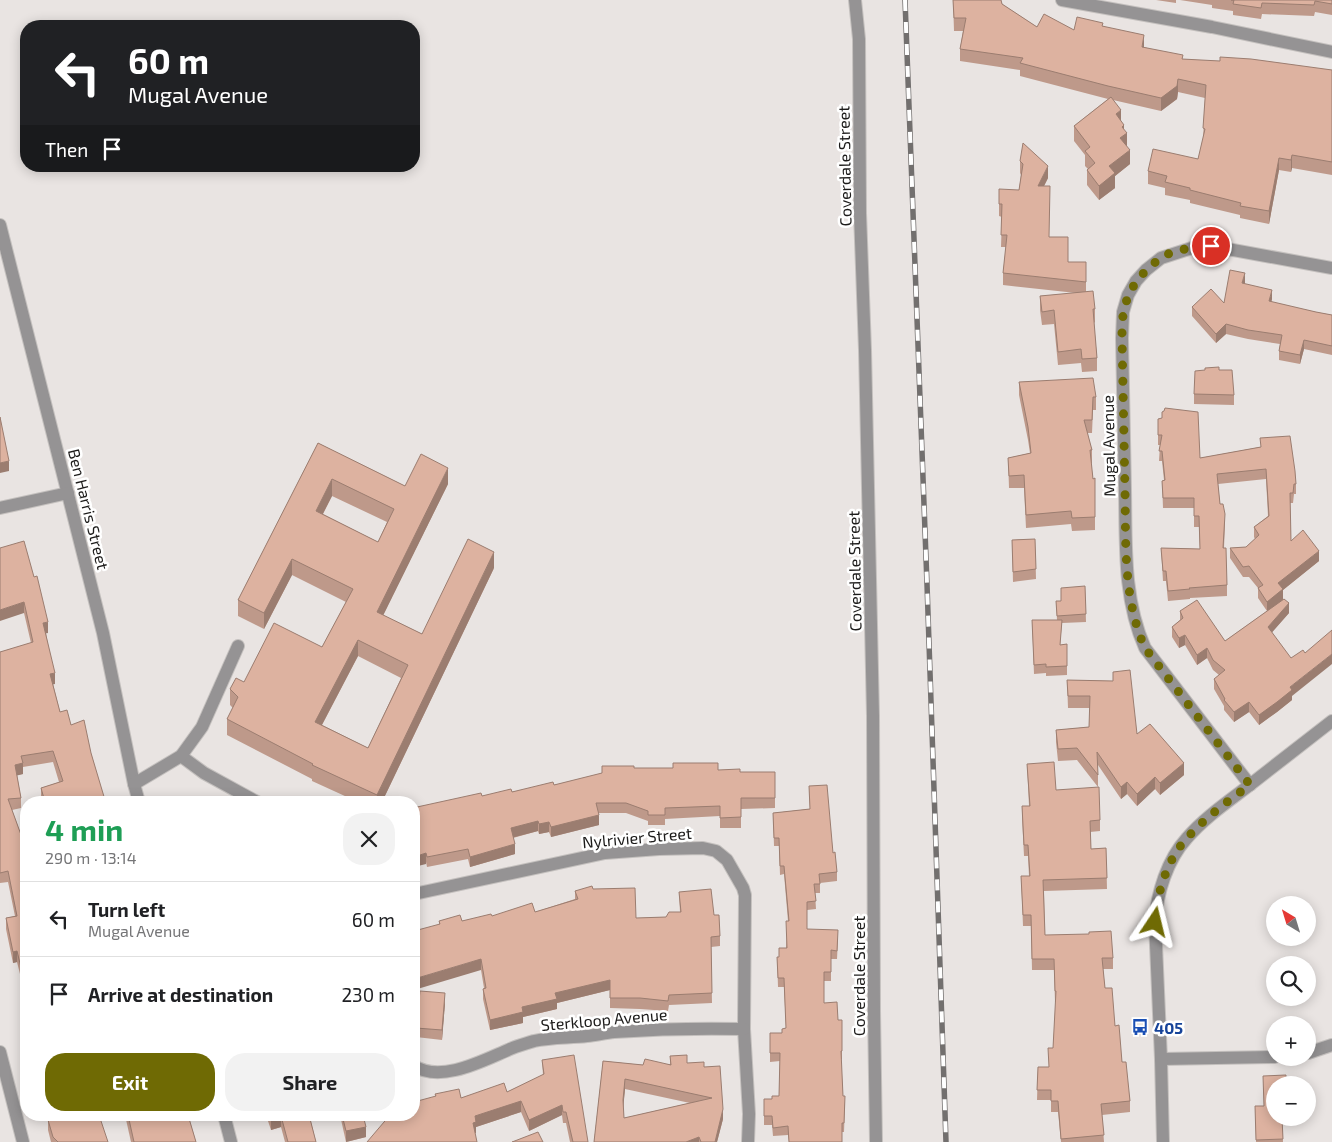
<!DOCTYPE html>
<html lang="en">
<head>
<meta charset="utf-8">
<style>
  body { margin:0; font-family:"Exo 2",sans-serif; background:#f2f2f2; color:#202124; height:100vh; display:flex; flex-direction:column; font-size:19px; white-space:nowrap }
  * { box-sizing:border-box; margin:0 }
  p { font-size:16px; color:#757577 }
  .icon { flex:none; width:28px; height:28px; fill:none; stroke:currentColor; stroke-width:2; stroke-linecap:round; stroke-linejoin:round }
  .map { position:relative; flex:1; overflow:hidden }
  .details { position:absolute; left:20px; top:796px; width:400px; height:325px; display:flex; flex-direction:column; background:#fff; border-radius:20px; box-shadow:0 2px 12px #0003 }
  .details>* { flex:none }
  .banner { position:absolute; left:20px; top:20px; width:400px; height:152px; border-radius:20px; box-shadow:0 2px 12px #0003; background:#202124; color:#fff; overflow:hidden }
  .needle { width:32px; rotate:322deg }
  .fabs { position:absolute; left:1266px; top:896px; display:grid; gap:10px }
  .fabs a { display:grid; place-items:center; width:50px; height:50px; border-radius:50%; background:#fff; box-shadow:0 2px 12px #0003; font-size:25px }
  .pin { position:absolute; display:grid; place-items:center; width:42px; height:42px; color:#fff; margin:-21px; border:2px solid #fff; border-radius:50%; box-shadow:0 1px 5px #0007 }
  .me { position:absolute; width:55px; margin:-28px; rotate:10deg; stroke-linejoin:round; filter:drop-shadow(0 0 4px #0008) }
  .turn { display:flex; align-items:center; gap:18px; height:105px; padding:0 25px; font-size:22px }
  .turn .icon { width:65px; height:65px; stroke-width:2.5 }
  .turn b { display:block; font-size:35px; line-height:42px }
  .then { display:flex; align-items:center; height:48px; padding:0 25px; background:#0003; gap:10px; font-size:19px }
  .round { display:grid; place-items:center; flex:none; width:52px; height:52px; border-radius:20px; background:#f2f2f2 }
  .head { display:flex; align-items:center; justify-content:space-between; height:85px; padding:0 25px }
  h1 { font-size:30px; font-weight:700; line-height:38px; color:#1e9e55 }
  .button { display:flex; gap:10px; margin-top:auto; padding:10px 25px }
  .button a { flex:1; height:58px; border-radius:20px; background:#6f6a04; color:#fff; font-size:20px; font-weight:700; line-height:58px; text-align:center }
  .button a+a { background:#f2f2f2; color:#202124 }
  ul { padding:0; list-style:none }
  li { display:flex; align-items:center; gap:15px; height:75px; padding:0 25px; border-top:1px solid #e0e0e0 }
  li div { flex:1 }
  li b { display:block; font-size:19px }
  li em { font-style:normal }
  .map>svg:first-child { display:block }
  .lines { fill:none; stroke-linecap:round; stroke-linejoin:round }
  .minor-casing { stroke:#c4c0be; stroke-width:14 }
  .minor { stroke:#959394; stroke-width:12 }
  .rail-casing { stroke:#726f6e; stroke-width:5.5 }
  .rail { stroke:#fff; stroke-width:4; stroke-dasharray:11; stroke-linecap:butt }
  .wall { fill:#be998a; fill-rule:evenodd }
  .shaded-wall { fill:#9b7d70 }
  .building { fill:#ddb2a0; stroke:#9b7d70; fill-rule:evenodd }
  .route { stroke:#6f6a04; stroke-width:9; stroke-dasharray:0 16.2 }
  .labels { text-anchor:middle; dominant-baseline:central; stroke-width:5; stroke-linejoin:round; paint-order:stroke }
  .street-label { font-size:16px; fill:#1c1b1a; stroke:#fff }
  .transit-label { font-size:16px; font-weight:bold; fill:#164399; stroke:#fff; text-anchor:start }
</style>
</head>
<body>
<div class="map">
<svg width="1332" height="1142" viewBox="0 0 1332 1142">
  <rect width="100%" height="100%" fill="#e9e4e2"/>
  <g class="lines">
    <g class="minor-casing">
      <g id="minor">
        <polyline points="855,0 859,39 860,213 865,350 873,716 874,1011 876,1142"/>
        <polyline points="1062,0 1212,27 1332,52"/>
        <polyline points="0,225 103,633 134,784 139,802"/>
        <polyline points="0,508 68,493"/>
        <polyline points="181,756 204,773 257,802"/>
        <polyline points="134,784 181,756 202,727 238,646"/>
        <path d="M1250 785 1145 648C1123 599 1126 543 1125 490 1124 439 1123 388 1122 338L1123 312 1128 295 1136 281 1146 270 1161 258 1198 246H1211L1332 268"/>
        <polyline points="414,894 605,853 659,849 703,848 716,851 727,860 743,888 745,895 744,1029 749,1114 748,1142"/>
        <polyline points="0,1052 23,1142"/>
        <polyline points="1308,1053 1332,1045"/>
        <polyline points="1161,1059 1275,1057"/>
        <path d="M414 1066C441 1083 482 1061 508 1050 516 1046 525 1044 534 1041 551 1037 569 1038 587 1036 596 1035 605 1033 614 1032 657 1029 700 1028 744 1029"/>
        <polyline points="224,1115 231,1142"/>
        <path d="M1163 1142 1161 1059 1155 922C1157 893 1167 860 1187 838 1205 817 1229 801 1251 784 1278 763 1305 742 1332 721"/>
      </g>
    </g>
    <use href="#minor" class="minor"/>
    <g class="rail-casing">
      <polyline id="rail" points="905,0 927,584 946,1142"/>
    </g>
    <use href="#rail" class="rail"/>
  </g>
  <g class="wall">
    <polygon points="953,0 1001,0 1002,4 1037,27 1074,30 1103,26 1144,47 1183,59 1332,70 1332,175 1292,168 1291,172 1279,170 1269,224 1240,218 1240,215 1190,203 1190,200 1165,195 1165,188 1148,184 1148,171 1198,159 1203,140 1205,98 1178,92 1177,99 1161,111 1113,100 1124,130 1130,164 1115,176 1115,188 1099,200 1087,185 1087,170 1088,169 1085,166 1085,155 1074,141 1074,126 1108,99 1020,76 1020,70 960,61 960,49 963,31 954,31"/>
    <polygon points="1156,0 1176,0 1176,3"/>
    <polygon points="1180,0 1332,0 1332,15 1315,12 1314,16 1262,14 1261,19 1233,15 1233,11 1212,8 1212,5"/>
    <polygon points="1020,161 1048,178 1044,186 1049,237 1068,262 1086,262 1086,292 1095,309 1095,322 1094,323 1097,358 1097,371 1082,372 1081,363 1058,365 1054,324 1042,325 1040,310 1040,296 1076,293 1003,285 1003,273 1006,247 1001,247 1002,217 999,216 999,204 1019,190 1021,175 1020,173"/>
    <polygon points="1245,284 1272,299 1271,302 1316,312 1332,315 1332,355 1304,349 1300,364 1279,360 1279,351 1280,344 1248,339 1226,334 1216,343 1192,316 1192,307 1224,303"/>
    <polygon points="1219,370 1234,395 1234,405 1194,404 1194,394"/>
    <polygon points="1019,382 1096,397 1096,410 1093,410 1092,433 1087,433 1092,450 1092,463 1091,463 1093,479 1095,478 1095,530 1072,531 1071,524 1026,528 1024,488 1009,488 1008,458 1030,453 1028,440 1019,395"/>
    <polygon points="1158,419 1200,458 1260,447 1296,484 1296,494 1294,494 1293,503 1290,503 1291,541 1319,561 1283,590 1283,600 1289,613 1272,632 1292,696 1292,700 1277,712 1259,725 1249,712 1234,722 1224,710 1224,706 1214,689 1214,679 1219,675 1213,670 1207,658 1197,665 1185,645 1179,648 1172,637 1172,627 1180,620 1180,611 1225,641 1267,611 1258,598 1258,588 1249,577 1243,577 1230,558 1230,548 1246,547 1255,539 1254,537 1254,527 1268,516 1266,479 1218,484 1220,504 1225,524 1224,548 1227,585 1227,596 1190,598 1190,599 1168,601 1166,581 1163,581 1161,548 1200,549 1199,527 1194,527 1194,508 1163,508 1162,481 1164,480 1162,461 1159,461 1160,445 1158,445"/>
    <path d="M318 443 405 486 448 484 383 615 422 634 494 568 382 802H358L312 781V779L227 735V719L233 708 230 705V689L244 682 322 647 346 602 292 575 264 629 238 616V600ZM332 496 387 522 378 542 323 514ZM358 656 401 678 368 748 322 725Z"/>
    <polygon points="1035,539 1036,579 1013,582 1012,540"/>
    <polygon points="0,548 48,633 46,633 55,684 53,684 60,712 71,725 91,753 105,802 42,802 41,799 41,788 59,782 53,762 23,767 23,774 17,775 21,798 21,808 12,810 24,843 26,842 26,1014 25,1009 25,998 26,998 17,962 13,963 6,929 6,918 15,916 8,882 0,883 0,652 31,643 24,613"/>
    <polygon points="1085,586 1086,622 1062,623 1060,645 1067,644 1067,675 1046,676 1046,673 1034,674 1032,620 1057,620 1056,601 1061,601"/>
    <polygon points="1067,680 1113,681 1137,734 1184,775 1160,795 1155,789 1137,806 1127,794 1121,799 1098,765 1098,787 1077,760 1058,761 1056,742 1056,730 1089,727 1090,708 1068,708"/>
    <polygon points="1027,764 1056,790 1100,820 1100,831 1090,832 1091,849 1106,848 1107,889 1044,891 1045,935 1113,958 1113,969 1103,969 1105,988 1115,1026 1130,1101 1130,1112 1102,1115 1104,1142 1061,1142 1058,1112 1051,1112 1051,1100 1037,1100 1038,1067 1049,1067 1053,1048 1056,1002 1055,1002 1054,970 1032,970 1031,926 1023,926 1021,876 1029,876 1028,856 1024,856 1022,817 1022,806 1029,806"/>
    <polygon points="634,768 718,770 740,772 775,772 775,808 741,809 741,828 720,828 720,816 665,819 665,825 648,825 648,821 626,813 598,813 599,825 551,837 549,832 539,834 538,831 513,838 515,854 470,867 468,859 427,867 417,816 417,807 554,785"/>
    <polygon points="809,786 833,853 837,872 837,881 820,883 820,893 815,893 816,909 807,910 807,929 838,939 837,959 831,959 831,981 824,981 824,1003 838,1020 842,1020 842,1059 841,1059 843,1096 845,1105 844,1132 842,1132 842,1142 789,1142 788,1135 773,1136 772,1125 764,1125 764,1099 772,1099 779,1096 780,1061 770,1062 770,1033 782,1033 786,1028 784,987 778,987 777,957 779,957 786,948 788,921 784,874 780,875 779,846 774,846 773,813 810,809"/>
    <polygon points="593,889 636,918 666,917 680,912 679,892 714,915 720,936 720,946 711,947 712,1003 669,1005 668,1011 640,1009 610,1008 610,990 557,1003 557,1009 523,1017 523,1023 490,1030 483,999 483,989 484,988 481,970 439,924 439,921 462,921 492,916 535,912 575,899 575,891"/>
    <polygon points="445,1003 442,1040 416,1037 416,1028"/>
    <path d="M670 1056 687 1063 704 1067 723 1119 717 1142H594L603 1061 643 1065 670 1064ZM625 1089 690 1103 624 1118 623 1108Z"/>
    <polygon points="542,1060 588,1142 570,1142 566,1123 563,1123 562,1115 529,1131 521,1112 476,1127 476,1133 435,1096 435,1094 461,1098 507,1092 543,1075"/>
    <polygon points="1275,1085 1282,1118 1283,1142 1256,1142 1255,1106 1264,1106"/>
    <polygon points="125,1115 188,1115 196,1142 131,1142"/>
    <polygon points="266,1115 319,1115 310,1118 316,1142 285,1142 281,1127 271,1130"/>
    <polygon points="340,1115 363,1115 366,1137 346,1142"/>
    <polygon points="48,1120 108,1142 51,1142 48,1130"/>
  </g>
  <g class="shaded-wall">
    <polygon points="1144,35 1144,48 1142,47"/>
    <polygon points="1178,79 1178,92 1177,99 1161,111 1161,98"/>
    <polygon points="1121,110 1121,125 1116,114"/>
    <polygon points="1124,125 1124,134 1127,133 1127,147 1120,138 1122,127"/>
    <polygon points="1130,150 1130,164 1115,176 1115,188 1099,200 1099,186 1109,166"/>
    <polygon points="1292,155 1292,168 1291,172 1291,160"/>
    <polygon points="1279,158 1279,170 1269,224 1269,211"/>
    <polygon points="1048,166 1048,178 1038,198 1038,186"/>
    <polygon points="1245,273 1245,283 1242,292 1242,283"/>
    <polygon points="1272,290 1272,299 1269,311 1269,301"/>
    <polygon points="1226,324 1226,334 1216,343 1216,334"/>
    <polygon points="1304,340 1304,349 1300,364 1300,355"/>
    <polygon points="9,461 9,471 0,473 0,463"/>
    <polygon points="448,468 448,484 377,628 377,612"/>
    <polygon points="332,479 332,496 316,527 316,511"/>
    <polygon points="1319,551 1319,561 1283,590 1283,600 1267,612 1267,602 1278,583"/>
    <polygon points="494,552 494,568 382,802 377,802 377,795"/>
    <polygon points="292,559 292,575 264,629 264,613"/>
    <polygon points="24,602 24,613 0,621 0,610"/>
    <polygon points="1289,603 1289,613 1268,637 1268,627"/>
    <polygon points="48,622 48,633 43,634 43,623"/>
    <polygon points="1185,635 1185,645 1179,648 1179,638"/>
    <polygon points="358,640 358,656 315,738 315,722"/>
    <polygon points="1207,648 1207,658 1197,665 1197,655"/>
    <polygon points="1332,654 1332,664 1292,696 1292,700 1277,712 1259,725 1259,715 1290,687"/>
    <polygon points="55,673 55,684 50,685 50,674"/>
    <polygon points="1249,702 1249,712 1234,722 1234,712"/>
    <polygon points="23,763 23,774 15,776 15,765"/>
    <polygon points="1184,763 1184,775 1160,795 1160,783"/>
    <polygon points="1155,777 1155,789 1137,806 1137,794"/>
    <polygon points="1127,782 1127,794 1121,799 1121,787"/>
    <polygon points="105,800 105,802 96,802"/>
    <polygon points="599,815 599,825 551,837 551,827"/>
    <polygon points="538,821 538,831 511,838 511,828"/>
    <polygon points="549,822 549,832 539,834 539,824"/>
    <polygon points="515,844 515,854 470,867 470,857"/>
    <polygon points="426,853 426,864 414,867 414,857"/>
    <polygon points="17,951 17,962 13,963 13,952"/>
    <polygon points="481,959 481,970 414,990 414,979"/>
    <polygon points="610,980 610,990 557,1003 557,1009 523,1017 523,1023 490,1030 490,1020 522,1007 555,993"/>
    <polygon points="445,993 445,1003 442,1040 442,1030"/>
    <polygon points="625,1079 625,1089 623,1110 623,1100"/>
    <polygon points="521,1101 521,1112 476,1127 476,1133 473,1134 473,1123 475,1116"/>
    <polygon points="562,1105 562,1115 529,1131 529,1120"/>
    <polygon points="723,1109 723,1119 717,1142 715,1142"/>
    <polygon points="307,1115 319,1115 307,1119"/>
    <polygon points="281,1116 281,1127 271,1130 271,1119"/>
    <polygon points="366,1127 366,1137 346,1142 346,1131"/>
    <polygon points="699,1137 699,1142 686,1142"/>
  </g>
  <g class="building">
    <polygon points="953,0 1001,0 1002,4 1037,27 1044,14 1074,30 1077,17 1103,23 1102,26 1144,35 1142,47 1183,55 1182,59 1220,61 1220,57 1251,59 1332,70 1332,162 1292,155 1291,160 1279,158 1269,211 1240,206 1241,203 1190,190 1190,188 1165,182 1167,176 1148,171 1153,149 1198,159 1205,129 1203,128 1206,85 1178,79 1177,86 1161,98 1108,86 1020,63 1023,58 960,49 966,18 954,18"/>
    <polygon points="1231,0 1332,0 1332,4 1315,1 1314,5 1262,3 1261,8 1233,4 1234,0"/>
    <polygon points="1111,97 1121,110 1116,114 1124,125 1122,127 1127,133 1120,138 1130,150 1109,166 1115,173 1099,186 1087,170 1095,163 1085,151 1090,147 1074,126"/>
    <polygon points="1023,143 1048,166 1038,186 1050,186 1049,237 1068,237 1068,262 1086,262 1086,282 1003,273 1007,235 1001,235 1002,204 999,204 999,189 1019,190 1023,164 1020,161"/>
    <polygon points="1230,270 1245,273 1242,283 1272,290 1269,301 1316,312 1332,315 1332,346 1304,340 1300,355 1279,351 1282,335 1248,330 1226,324 1216,334 1192,307 1211,289 1224,303"/>
    <polygon points="1093,291 1095,309 1093,309 1097,358 1082,359 1081,349 1058,352 1054,310 1042,312 1040,296"/>
    <polygon points="1219,367 1219,370 1232,370 1234,395 1194,394 1195,371 1205,370 1205,368"/>
    <polygon points="1093,378 1096,397 1093,397 1092,420 1084,420 1092,450 1090,450 1093,479 1095,478 1095,517 1072,518 1071,511 1026,515 1024,475 1009,476 1008,458 1031,453 1028,427 1019,382"/>
    <polygon points="1165,408 1198,412 1200,458 1261,447 1260,438 1290,436 1295,471 1296,484 1294,484 1293,493 1290,493 1291,541 1303,530 1319,551 1278,583 1283,589 1267,602 1258,588 1263,585 1249,566 1243,567 1230,548 1246,547 1259,535 1254,527 1269,516 1266,469 1217,474 1220,504 1223,504 1225,514 1223,548 1226,548 1227,585 1189,588 1190,589 1168,591 1166,571 1163,571 1161,548 1200,549 1199,516 1194,516 1194,498 1163,498 1162,481 1165,480 1162,451 1159,451 1162,435 1158,435 1158,419 1162,418 1162,412 1164,411"/>
    <polygon points="0,417 9,461 0,463"/>
    <path d="M318 443 405 486 421 454 448 468 377 612 422 634 468 539 494 552 377 795 312 765 313 764 227 719 238 697 230 689 236 678 244 682 274 623 322 647 353 589 292 559 264 613 238 600ZM332 479 394 509 378 542 316 511ZM358 640 408 665 368 748 315 722Z"/>
    <polygon points="1035,539 1036,569 1013,572 1012,540"/>
    <polygon points="24,541 34,577 37,576 48,622 43,623 55,673 50,674 60,712 67,710 71,725 84,720 91,753 105,800 96,802 45,802 41,788 63,781 53,751 21,756 23,763 15,765 21,798 8,799 24,843 26,842 26,988 17,951 13,952 6,918 17,916 8,871 0,873 0,652 33,642 24,602 0,610 0,548"/>
    <polygon points="1085,586 1086,614 1057,616 1056,601 1061,601 1061,588"/>
    <polygon points="1284,599 1289,603 1268,627 1291,658 1303,650 1305,653 1332,630 1332,654 1290,687 1292,690 1277,702 1259,715 1249,702 1234,712 1224,700 1225,699 1214,679 1225,670 1213,660 1207,648 1197,655 1185,635 1179,638 1172,627 1183,618 1180,611 1197,600 1225,641"/>
    <polygon points="1032,620 1062,620 1060,645 1067,644 1067,666 1046,667 1046,664 1034,665"/>
    <polygon points="1130,670 1137,734 1150,724 1184,763 1160,783 1155,777 1137,794 1127,782 1121,787 1097,752 1098,775 1077,748 1058,749 1056,730 1089,727 1090,696 1068,696 1067,680 1113,681 1113,672"/>
    <polygon points="1054,762 1056,790 1099,787 1100,820 1090,821 1091,849 1106,848 1107,878 1043,880 1045,935 1089,934 1089,932 1111,931 1113,958 1102,958 1105,988 1112,988 1115,1026 1119,1025 1122,1062 1126,1062 1130,1101 1101,1104 1104,1135 1061,1139 1058,1101 1051,1101 1051,1090 1037,1090 1038,1067 1049,1067 1048,1048 1053,1048 1056,991 1055,991 1054,959 1032,959 1031,915 1023,915 1021,876 1030,876 1028,845 1024,845 1022,806 1030,806 1027,764"/>
    <polygon points="673,763 718,763 718,770 740,769 740,772 775,772 775,798 741,798 741,817 720,818 720,806 665,808 665,815 648,815 648,811 626,803 596,803 599,815 551,827 549,822 539,824 538,821 511,828 515,844 470,857 468,849 427,857 426,853 414,857 414,817 419,815 417,807 481,793 482,796 511,789 512,792 553,782 554,785 602,773 602,766 634,766 634,768 673,768"/>
    <polygon points="827,785 833,853 835,852 837,872 819,874 820,884 814,884 816,901 807,902 807,929 838,930 837,951 831,950 831,972 824,972 824,1003 837,1002 838,1020 842,1020 842,1051 841,1051 843,1096 845,1096 844,1123 842,1123 842,1142 789,1142 788,1126 773,1128 772,1116 764,1116 764,1099 772,1099 772,1096 779,1096 780,1053 770,1053 770,1033 782,1033 782,1029 786,1028 784,978 778,978 777,957 779,957 779,948 787,948 786,921 789,921 784,866 780,866 779,838 774,838 773,813 810,809 809,786"/>
    <polygon points="592,886 593,889 635,888 636,918 666,917 669,912 681,912 679,892 711,889 714,915 719,915 720,936 711,937 712,993 669,995 668,1001 640,998 610,998 610,980 555,993 557,999 522,1007 523,1012 490,1020 483,989 486,988 481,959 414,979 414,931 440,924 439,921 460,915 462,921 491,914 492,916 532,903 535,912 578,899 575,891"/>
    <polygon points="420,991 445,993 442,1030 416,1028"/>
    <polygon points="574,1055 588,1142 573,1142 566,1112 563,1112 562,1105 529,1120 521,1101 475,1116 476,1122 473,1123 477,1142 367,1142 390,1115 414,1115 414,1102 436,1096 435,1094 459,1089 461,1098 504,1083 507,1092 544,1074 542,1060"/>
    <path d="M687 1055V1063L704 1062V1067L720 1066 723 1109 715 1142H701L699 1137 686 1142H594L603 1061 643 1065 645 1059 671 1065 670 1056ZM625 1079 712 1098 624 1118 623 1100Z"/>
    <polygon points="1286,1075 1286,1085 1275,1085 1275,1118 1282,1118 1283,1139 1256,1140 1255,1106 1264,1106 1263,1076"/>
    <polygon points="64,1115 99,1115 108,1142 58,1142 53,1137 48,1120"/>
    <polygon points="128,1115 188,1115 196,1142 134,1142"/>
    <polygon points="270,1115 309,1115 316,1142 288,1142 281,1116 271,1119"/>
    <polygon points="342,1115 363,1115 366,1127 346,1131"/>
    <polygon points="538,1132 543,1142 512,1142"/>
  </g>
  <g class="lines">
    <path class="route" d="M1155 922C1157 893 1167 859 1188 837 1206 817 1228 801 1250 785L1145 648C1123 599 1126 543 1125 490 1124 439 1123 388 1122 338 1122 329 1122 319 1124 310 1128 291 1138 277 1152 265 1155 263 1158 259 1161 257 1176 250 1195 246 1211 246"/>
  </g>
  <defs>
    <g id="bus-bare" transform="scale(1.35)"><path d="M-5-6H5V4H4V6H2V4H-2V6H-4V4H-5ZM-3.5-4V0h7V-4ZM-3.5 1.2v1.5H-2V1.2ZM2 1.2v1.5H3.5V1.2Z" fill="#1a4fb4" stroke="#fff" stroke-width="2.5" paint-order="stroke"/></g>
  </defs>
  <g fill-rule="evenodd">
    <use href="#bus-bare" x="1140" y="1027"/>
  </g>
  <g class="labels">
    <g class="street-label">
      <text transform="translate(844 166) rotate(-91)">Coverdale Street</text>
      <text transform="translate(1108 446) rotate(-91)">Mugal Avenue</text>
      <text transform="translate(89 509) rotate(76)">Ben Harris Street</text>
      <text transform="translate(854 571) rotate(-91)">Coverdale Street</text>
      <text transform="translate(637 837) rotate(-5)">Nylrivier Street</text>
      <text transform="translate(858 976) rotate(-90)">Coverdale Street</text>
      <text transform="translate(604 1019) rotate(-5)">Sterkloop Avenue</text>
    </g>
    <g class="transit-label">
      <text x="1154" y="1027">405</text>
    </g>
  </g>
</svg>
<div class="fabs">
<a><svg class="needle" viewBox="-14 -14 28 28"><path d="M0-13l5 13h-10z" fill="#e53935"/><path d="M0 13l5-13h-10z" fill="#757577"/></svg></a>
<a><svg class="icon" aria-label="search" viewBox="0 0 24 24"><circle cx="10" cy="10" r="6"/><path d="M15 15l6 6"/></svg></a>
<a>+</a>
<a>−</a>
</div>
<div class="pin" style="left:1211px;top:246px;background:#d93025"><svg class="icon" aria-label="arrive" viewBox="0 0 24 24"><path d="M6 21V4h12l-3 4 3 4H6"/></svg></div>
<svg class="me" style="left:1155px;top:922px" viewBox="-20 -20 40 40"><path d="M0-17L14 15 0 8-14 15z" fill="#6f6a04" stroke="#fff" stroke-width="4"/></svg>
<div class="banner">
<div class="turn"><svg class="icon" aria-label="left" viewBox="0 0 24 24"><path d="M17 20v-9H6M10 6l-5 5 5 5"/></svg><div><b>60 m</b>Mugal Avenue</div></div>
<div class="then">Then<svg class="icon" aria-label="arrive" viewBox="0 0 24 24"><path d="M6 21V4h12l-3 4 3 4H6"/></svg></div>
</div>
<section class="details">
<div class="head"><div><h1>4 min</h1><p>290 m · 13:14</p></div><a class="round"><svg class="icon" aria-label="close" viewBox="0 0 24 24"><path d="M6 6l12 12M18 6L6 18"/></svg></a></div>
<ul>
<li><svg class="icon" aria-label="left" viewBox="0 0 24 24"><path d="M17 20v-9H6M10 6l-5 5 5 5"/></svg><div><b>Turn left</b><p>Mugal Avenue</p></div><em>60 m</em></li>
<li><svg class="icon" aria-label="arrive" viewBox="0 0 24 24"><path d="M6 21V4h12l-3 4 3 4H6"/></svg><div><b>Arrive at destination</b></div><em>230 m</em></li>
</ul>
<div class="button"><a>Exit</a><a>Share</a></div>
</section>
</div>
</body>
</html>
